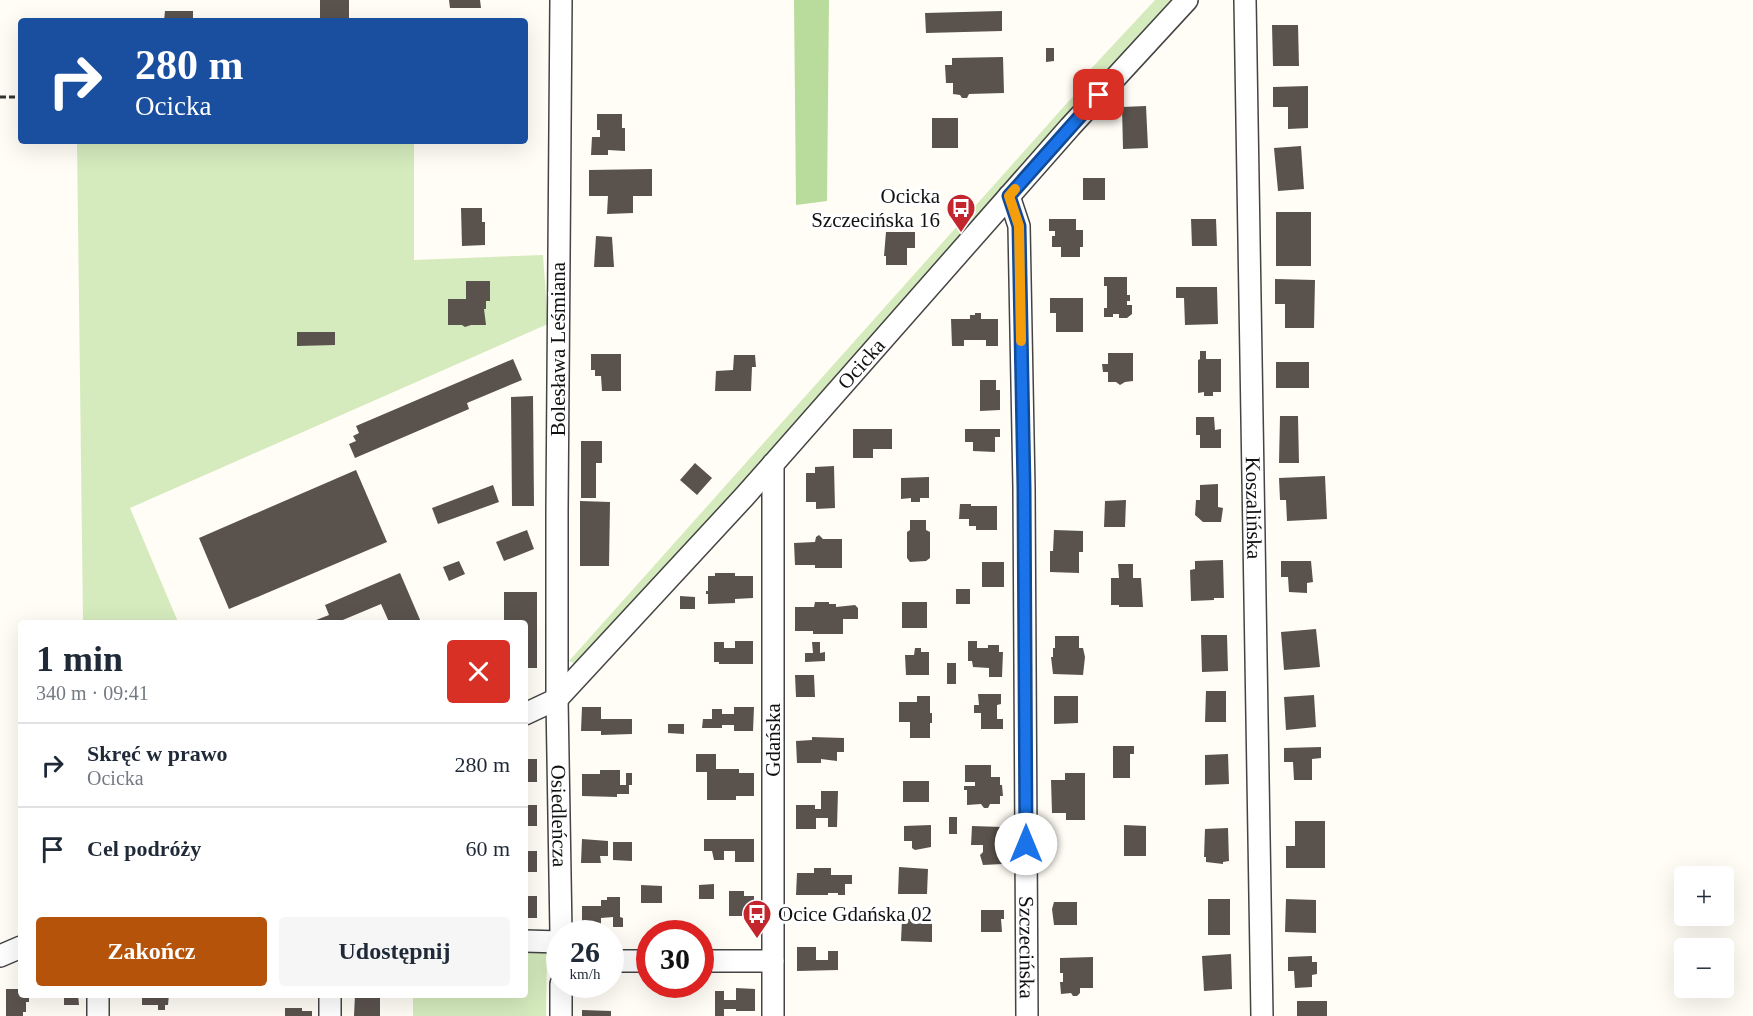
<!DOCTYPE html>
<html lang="pl">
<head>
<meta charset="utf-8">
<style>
  body { margin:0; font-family:Georgia,serif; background:#f6f6f7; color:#1f2937; height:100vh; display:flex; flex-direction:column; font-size:22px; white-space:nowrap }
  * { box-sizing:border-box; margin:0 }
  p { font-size:20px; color:#747a83 }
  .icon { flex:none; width:33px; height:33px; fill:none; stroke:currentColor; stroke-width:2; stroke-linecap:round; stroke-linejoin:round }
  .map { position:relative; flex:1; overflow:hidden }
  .details { position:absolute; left:18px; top:620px; width:510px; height:378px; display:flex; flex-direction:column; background:#fff; border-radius:6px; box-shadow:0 6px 24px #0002 }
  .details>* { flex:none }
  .top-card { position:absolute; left:18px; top:18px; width:510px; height:126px; border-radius:6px; box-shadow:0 6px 24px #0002; background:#1a4fa0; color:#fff; overflow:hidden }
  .controls { position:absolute; left:1674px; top:866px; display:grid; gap:12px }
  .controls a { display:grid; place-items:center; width:60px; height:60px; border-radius:6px; background:#fff; box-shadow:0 6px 24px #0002; font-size:30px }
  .speed { position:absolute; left:546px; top:920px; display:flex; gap:12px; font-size:30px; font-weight:700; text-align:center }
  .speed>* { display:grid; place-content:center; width:78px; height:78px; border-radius:50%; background:#fff; box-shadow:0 6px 24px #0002; line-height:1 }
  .speed small { font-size:15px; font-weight:400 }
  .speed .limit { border:9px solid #d22; background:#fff; color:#111 }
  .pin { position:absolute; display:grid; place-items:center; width:51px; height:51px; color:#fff; margin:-26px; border-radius:12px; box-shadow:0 3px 9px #0006 }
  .me { position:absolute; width:66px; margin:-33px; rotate:0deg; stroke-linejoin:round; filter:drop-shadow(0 0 4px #0008) }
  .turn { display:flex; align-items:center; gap:21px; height:126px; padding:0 18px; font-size:27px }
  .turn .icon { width:78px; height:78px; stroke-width:2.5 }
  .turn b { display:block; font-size:42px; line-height:51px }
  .round { display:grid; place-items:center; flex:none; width:63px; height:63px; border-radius:6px; background:#f6f6f7 }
  .overview { display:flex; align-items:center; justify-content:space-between; height:102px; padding:0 18px }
  h1 { font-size:36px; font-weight:700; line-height:45px }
  .action { display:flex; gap:12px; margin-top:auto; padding:12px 18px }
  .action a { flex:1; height:69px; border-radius:6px; background:#b45309; color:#fff; font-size:24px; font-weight:700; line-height:69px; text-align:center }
  .action a+a { background:#f6f6f7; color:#1f2937 }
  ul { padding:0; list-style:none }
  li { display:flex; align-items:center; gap:18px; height:84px; padding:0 18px; border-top:2px solid #e0e1e3 }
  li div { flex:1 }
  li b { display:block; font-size:22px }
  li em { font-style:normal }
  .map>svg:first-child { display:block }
  .green { fill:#d5ebbd }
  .forest { fill:#b9dc9c }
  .building { fill:#5a524d }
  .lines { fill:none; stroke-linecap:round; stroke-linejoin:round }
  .minor-casing { stroke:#444; stroke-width:24 }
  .path { stroke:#333; stroke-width:3; stroke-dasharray:6 3; stroke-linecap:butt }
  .minor { stroke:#fff; stroke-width:21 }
  .route-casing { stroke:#114b97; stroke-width:15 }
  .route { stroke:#1a73e8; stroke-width:10 }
  .slow { stroke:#f59e0b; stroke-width:10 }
  .labels { text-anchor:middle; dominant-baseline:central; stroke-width:6; stroke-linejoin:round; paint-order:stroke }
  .poi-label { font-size:21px; fill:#111; stroke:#fff; text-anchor:end }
  .street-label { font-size:21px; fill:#111; stroke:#fff }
</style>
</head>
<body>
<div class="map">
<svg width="1753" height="1016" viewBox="0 0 1753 1016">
  <rect width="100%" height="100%" fill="#fffdf5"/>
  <g class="green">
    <polygon points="1155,0 1173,0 581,666 569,661 1076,93 1075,86"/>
    <polygon points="77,141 414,141 414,260 543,255 548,324 130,508 178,622 83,622"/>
    <polygon points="525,948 547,948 546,1016 413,1016 413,995 525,994"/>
  </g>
  <polygon class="forest" points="794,0 829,0 827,201 796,205"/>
  <g class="building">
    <rect x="320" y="0" width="29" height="21"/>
    <polygon points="449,0 480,0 481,8 450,8"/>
    <polygon points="165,11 193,11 193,21 164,21"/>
    <polygon points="1002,11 1002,31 926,33 925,13"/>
    <polygon points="1272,25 1298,25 1299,66 1273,66"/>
    <polygon points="1046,48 1054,48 1054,61 1046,62"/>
    <polygon points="1003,57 1004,93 969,94 967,98 962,98 960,95 953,94 953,83 946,83 945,65 952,65 952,58"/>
    <polygon points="1308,86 1308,128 1288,129 1288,107 1273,107 1273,87"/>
    <polygon points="1146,106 1148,148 1123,149 1122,107"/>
    <polygon points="597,114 622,114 622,128 625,128 625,151 608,150 608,155 591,155 592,137 600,137 600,130 597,130"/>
    <rect x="932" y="118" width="26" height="30"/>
    <polygon points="1301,146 1304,189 1278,191 1274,148"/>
    <polygon points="652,169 652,196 633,196 633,213 607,214 608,196 589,196 589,170"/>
    <rect x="1083" y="178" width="22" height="22"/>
    <polygon points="461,208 482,208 482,222 485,222 485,245 462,246"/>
    <rect x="1276" y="212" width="35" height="54"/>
    <polygon points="1049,219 1076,219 1076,230 1083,230 1083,247 1080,247 1080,257 1061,257 1061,247 1052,247 1052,236 1055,236 1055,231 1049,231"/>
    <polygon points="1191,219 1216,219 1217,246 1192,246"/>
    <polygon points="886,232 915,232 915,248 907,248 907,265 886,265 886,256 884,256"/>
    <polygon points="596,236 612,237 614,267 594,267"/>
    <polygon points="1104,277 1127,277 1127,295 1130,295 1130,301 1127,301 1127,305 1132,305 1132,314 1127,318 1119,318 1119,314 1113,314 1113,317 1104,317 1104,308 1107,308 1107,286 1104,286"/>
    <polygon points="1275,279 1315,280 1314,328 1285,328 1285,304 1275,304"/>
    <polygon points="466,281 490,281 490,301 486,301 486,309 484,309 486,325 471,325 465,327 462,325 448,325 448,299 466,299"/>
    <polygon points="1176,287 1217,287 1218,324 1185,325 1184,298 1176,298"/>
    <polygon points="1050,298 1083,298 1083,332 1056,332 1056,313 1050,313"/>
    <polygon points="975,313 981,313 981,319 998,319 998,346 986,346 986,340 964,340 964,346 952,346 951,319 970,319 970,315 975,315"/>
    <polygon points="297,332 335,332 335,345 297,346"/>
    <polygon points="1200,351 1206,351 1206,359 1221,359 1221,392 1213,392 1213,396 1204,396 1204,392 1198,393 1198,360 1200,359"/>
    <polygon points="1108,353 1133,353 1133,381 1125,382 1120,385 1116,382 1108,382 1108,372 1103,372 1102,364 1108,364"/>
    <polygon points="591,354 621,354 621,391 602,391 601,376 595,376 595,370 591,370"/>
    <polygon points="734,355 755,355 756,367 752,367 751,391 715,391 716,371 733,370"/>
    <polygon points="513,359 522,380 467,403 469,409 355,458 349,444 356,441 353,436 359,433 356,426"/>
    <rect x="1276" y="362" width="33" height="26"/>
    <polygon points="980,380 996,380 996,390 1000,390 1000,410 980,411"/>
    <polygon points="533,396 534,506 512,506 511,397"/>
    <polygon points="1280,416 1298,416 1299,463 1279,463"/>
    <polygon points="1196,417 1214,417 1215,430 1221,429 1221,448 1200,448 1200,435 1196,435"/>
    <polygon points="853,429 892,429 892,449 873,449 873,458 853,458"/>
    <polygon points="965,429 1000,429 1000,437 995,437 995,452 973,451 973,442 965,442"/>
    <polygon points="581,441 602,441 602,463 596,463 596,498 581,498"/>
    <polygon points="695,463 712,478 697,495 680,480"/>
    <polygon points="834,466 835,508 816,509 816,502 806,502 806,473 815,473 815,467"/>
    <polygon points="356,470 387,542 229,609 199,538"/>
    <polygon points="1325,476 1327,519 1287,521 1286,500 1280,500 1279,478"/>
    <polygon points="929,477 929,498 920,498 920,502 911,502 911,498 901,499 901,478"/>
    <polygon points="1218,484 1218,507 1223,508 1221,522 1203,522 1195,515 1196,500 1200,500 1200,485"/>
    <polygon points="493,485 499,502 438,524 432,508"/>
    <polygon points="1126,500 1125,527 1104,527 1105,501"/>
    <polygon points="580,501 610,502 609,566 580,566"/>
    <polygon points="960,504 971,504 971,506 997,506 997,530 976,530 976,526 969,526 969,519 959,519"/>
    <polygon points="910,520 926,520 926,530 930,532 930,558 926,561 910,562 907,558 907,532 910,530"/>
    <polygon points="527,530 534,549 504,561 496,542"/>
    <polygon points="1054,530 1083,531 1083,552 1079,552 1079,573 1050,572 1050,551 1053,551"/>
    <polygon points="819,535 823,539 842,539 842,568 815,568 815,565 795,565 794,543 815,542 816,537"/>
    <polygon points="1223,560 1224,598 1214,598 1214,600 1191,601 1190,570 1195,569 1195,561"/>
    <polygon points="459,561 465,574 449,581 443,567"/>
    <polygon points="1281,561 1311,561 1313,582 1307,583 1307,593 1289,592 1288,577 1281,577"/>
    <rect x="982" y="562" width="22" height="25"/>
    <polygon points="1118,564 1133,564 1133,578 1141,578 1143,607 1119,607 1119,605 1111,605 1111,578 1119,578"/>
    <polygon points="400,573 421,622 389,622 381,604 338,622 311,622 329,615 325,605"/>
    <polygon points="715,573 735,573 735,576 753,576 753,598 735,599 735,603 708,604 708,594 706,594 706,591 708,591 708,576 715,576"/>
    <rect x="956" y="589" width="14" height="15"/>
    <polygon points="504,592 537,592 537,668 525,668 525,622 504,622"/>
    <polygon points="680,596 695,597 695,609 680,609"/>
    <polygon points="815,602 829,602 829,604 836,604 836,607 855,605 858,608 858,619 843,619 843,634 813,634 813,631 795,631 795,607 814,607"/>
    <rect x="902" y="602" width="25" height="26"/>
    <polygon points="1316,629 1320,667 1284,670 1281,632"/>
    <polygon points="1201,635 1227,635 1228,671 1202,672"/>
    <polygon points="1055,636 1079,636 1079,648 1083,648 1085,657 1083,675 1053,674 1051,657 1053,657 1053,648 1055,648"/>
    <polygon points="735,641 753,641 753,664 719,664 719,662 714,662 714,642 724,642 724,648 735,648"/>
    <polygon points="968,641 977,641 977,648 988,648 988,645 999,645 999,652 1003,652 1002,677 989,677 989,668 973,667 972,661 968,661"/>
    <polygon points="812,642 820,642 820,653 825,652 825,661 805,662 805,653 813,653"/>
    <polygon points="915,648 921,648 921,652 929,652 929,675 906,675 905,655 914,655"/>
    <rect x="947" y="663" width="9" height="21"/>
    <polygon points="795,675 814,675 815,697 796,697"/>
    <polygon points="1206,691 1226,691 1226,722 1205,722"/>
    <polygon points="978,694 1001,694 1001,704 997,705 997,719 1003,719 1003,729 981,729 981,713 974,713 974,705 979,705"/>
    <polygon points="1314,695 1316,727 1286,730 1284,697"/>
    <polygon points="917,696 930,696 930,713 932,713 932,723 930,723 930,738 910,738 910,722 899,722 899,702 917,702"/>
    <polygon points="1054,696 1078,696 1078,723 1054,724"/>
    <polygon points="582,707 601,707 601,719 632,719 632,734 601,735 601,731 581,731"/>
    <polygon points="734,707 754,707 753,731 734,731 734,725 722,725 722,728 702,728 703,719 712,719 712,709 722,709 722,714 734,714"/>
    <polygon points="668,724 684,724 684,734 668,733"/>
    <polygon points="812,737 844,738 844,752 837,752 837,761 821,759 821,763 797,763 796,741 812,740"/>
    <polygon points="1113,746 1134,746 1134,754 1130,754 1130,778 1113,778"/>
    <polygon points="1321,747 1321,758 1312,759 1312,780 1294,780 1293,762 1284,762 1284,748"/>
    <polygon points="696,754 716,754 716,769 739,769 739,773 754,773 754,796 736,796 736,800 707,800 707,772 696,772"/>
    <polygon points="1228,754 1229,784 1205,785 1205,755"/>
    <rect x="525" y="759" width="12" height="23"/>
    <polygon points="965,765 991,765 991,777 1000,777 1000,785 1002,785 1003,796 1000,796 1000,804 990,804 988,808 984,808 981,804 967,805 967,790 964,790 964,786 975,786 975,782 965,782"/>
    <polygon points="600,770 620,770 620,785 626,785 626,773 632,773 632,785 629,785 629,794 617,794 617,797 582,796 582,774 600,774"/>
    <polygon points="1065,773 1085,773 1085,820 1066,820 1066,813 1052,813 1051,780 1065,780"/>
    <rect x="903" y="781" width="26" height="21"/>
    <polygon points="821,791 838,791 837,827 828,827 828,818 816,818 816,829 796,829 796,805 815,805 815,809 821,809"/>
    <rect x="525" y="805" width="12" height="21"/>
    <rect x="949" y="817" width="8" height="17"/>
    <polygon points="1295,821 1325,821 1325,868 1286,868 1286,846 1295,846"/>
    <polygon points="931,825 931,847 915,850 912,848 912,841 904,841 904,826"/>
    <polygon points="1124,825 1146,826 1146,856 1124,856"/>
    <polygon points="972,826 1002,827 1000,838 1002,838 1002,864 983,865 980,855 983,852 983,845 971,845"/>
    <polygon points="1228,828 1229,861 1223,862 1223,864 1206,862 1206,857 1204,857 1205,829"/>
    <polygon points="582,839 608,841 608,856 600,856 601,863 581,863"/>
    <polygon points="704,839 754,839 754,862 735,862 735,851 724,851 724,860 714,860 712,851 704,851"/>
    <polygon points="613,842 632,842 632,861 613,860"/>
    <rect x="525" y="851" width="12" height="21"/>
    <polygon points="899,867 928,869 927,894 898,894"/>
    <polygon points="814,868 831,868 831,875 852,875 852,884 845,884 845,895 838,895 838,893 828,893 828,895 796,895 797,873 814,873"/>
    <polygon points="714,884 714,899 699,899 699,885"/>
    <polygon points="641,885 662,886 662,903 641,903"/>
    <polygon points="729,891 744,891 744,896 754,896 754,916 729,916"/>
    <rect x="525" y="896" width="12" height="22"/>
    <polygon points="607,897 620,897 620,917 623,918 623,927 613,927 613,917 601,918 601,929 582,929 582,906 601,906 601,900 607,900"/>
    <rect x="1208" y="899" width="22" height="36"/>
    <polygon points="1286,899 1316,900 1316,933 1285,932"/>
    <polygon points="1054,902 1077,902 1077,925 1054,925 1052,909"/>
    <polygon points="981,910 1004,910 1004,919 1001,919 1002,932 981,932"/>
    <polygon points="915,913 921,913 921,917 932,917 932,942 901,941 902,919 914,919"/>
    <polygon points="797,947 816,947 816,960 828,960 828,951 838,951 838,970 797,971"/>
    <polygon points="1231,954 1232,989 1204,991 1202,956"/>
    <polygon points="1312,956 1312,962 1317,962 1317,974 1312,975 1312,987 1295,988 1294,971 1288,971 1288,957"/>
    <polygon points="1093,957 1093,988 1080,988 1080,993 1077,996 1073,996 1071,993 1061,994 1060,982 1063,982 1063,973 1060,973 1060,958"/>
    <polygon points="736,988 755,989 755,1011 736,1011 736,1009 724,1009 724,1016 715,1016 715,991 724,991 724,1000 736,1000"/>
    <polygon points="6,989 21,989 21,994 29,994 29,1002 26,1002 26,1012 23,1012 23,1016 6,1016"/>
    <polygon points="49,994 78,994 79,1005 64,1005 64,997 49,997"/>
    <polygon points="142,994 169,994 168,1005 165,1005 165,1010 158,1010 158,1005 142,1005"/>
    <polygon points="355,994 380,994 380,1016 354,1016"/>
    <rect x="1297" y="1001" width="30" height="15"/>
    <polygon points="285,1008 302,1008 302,1011 312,1011 312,1016 285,1016"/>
    <polygon points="582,1010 611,1011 611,1016 582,1016"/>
  </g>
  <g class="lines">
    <g class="minor-casing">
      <g id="minor">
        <path id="s1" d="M561 0 557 511V699L561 933"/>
        <path id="s2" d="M1245 0 1262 1016"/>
        <path id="s3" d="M1009 196 1019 226 1024 488 1027 1016"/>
        <path id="s4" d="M525 714 557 699 744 497 1070 127 1187 0"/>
        <polyline points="525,941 560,942"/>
        <polyline points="0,956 21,947"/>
        <polyline points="610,961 650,961"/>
        <polyline points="700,961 773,961"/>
        <polyline points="330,994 330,1016"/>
        <polyline points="98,1016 98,994"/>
        <polyline points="561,1016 561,984"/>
        <polyline points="773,1016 773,464"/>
      </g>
    </g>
    <polyline class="path" points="0,97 21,97"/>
    <use href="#minor" class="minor"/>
  </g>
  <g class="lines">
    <g class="route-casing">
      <polyline id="route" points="1026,844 1024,488 1019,226 1009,196 1099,95"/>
    </g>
    <use href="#route" class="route"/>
    <polyline class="slow" points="1015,189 1009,196 1019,226 1021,341"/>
  </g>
  <defs>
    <g id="bus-pin" transform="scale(1.5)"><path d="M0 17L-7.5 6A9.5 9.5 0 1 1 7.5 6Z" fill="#c4262e" stroke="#fff"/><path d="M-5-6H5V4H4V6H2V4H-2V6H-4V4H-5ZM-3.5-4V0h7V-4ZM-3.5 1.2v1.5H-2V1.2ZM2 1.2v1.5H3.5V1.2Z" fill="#fff"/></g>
  </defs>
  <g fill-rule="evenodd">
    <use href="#bus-pin" x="961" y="208"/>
    <use href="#bus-pin" x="757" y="914"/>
  </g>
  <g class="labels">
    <g class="poi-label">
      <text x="940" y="196">Ocicka<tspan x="940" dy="24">Szczecińska 16</tspan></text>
      <text x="778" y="914" text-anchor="start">Ocice Gdańska 02</text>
    </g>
    <g class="street-label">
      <text transform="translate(558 349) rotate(-90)">Bolesława Leśmiana</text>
      <text stroke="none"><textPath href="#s4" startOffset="488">Ocicka</textPath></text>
      <text stroke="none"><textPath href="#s2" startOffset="508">Koszalińska</textPath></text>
      <text transform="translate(773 740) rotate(-90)">Gdańska</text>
      <text stroke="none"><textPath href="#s1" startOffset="816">Osiedleńcza</textPath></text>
      <text stroke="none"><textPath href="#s3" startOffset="753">Szczecińska</textPath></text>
    </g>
  </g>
</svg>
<div class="controls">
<a>+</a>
<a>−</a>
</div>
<div class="speed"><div>26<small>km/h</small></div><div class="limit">30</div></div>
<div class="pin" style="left:1099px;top:95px;background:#d93025"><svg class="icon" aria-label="arrive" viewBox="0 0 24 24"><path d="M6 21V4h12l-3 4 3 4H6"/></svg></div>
<svg class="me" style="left:1026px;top:844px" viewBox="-20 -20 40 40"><circle r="19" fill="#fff"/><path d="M0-13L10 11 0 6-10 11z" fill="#1a73e8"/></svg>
<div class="top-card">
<div class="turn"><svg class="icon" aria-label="right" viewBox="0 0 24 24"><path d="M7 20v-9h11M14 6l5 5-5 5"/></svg><div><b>280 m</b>Ocicka</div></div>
</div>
<section class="details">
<div class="overview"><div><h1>1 min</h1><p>340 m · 09:41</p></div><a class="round" style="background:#d93025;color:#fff"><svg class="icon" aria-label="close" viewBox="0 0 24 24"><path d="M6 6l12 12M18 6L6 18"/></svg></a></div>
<ul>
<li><svg class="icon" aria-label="right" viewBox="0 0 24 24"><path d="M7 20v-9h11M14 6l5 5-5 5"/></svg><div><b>Skręć w prawo</b><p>Ocicka</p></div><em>280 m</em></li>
<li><svg class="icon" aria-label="arrive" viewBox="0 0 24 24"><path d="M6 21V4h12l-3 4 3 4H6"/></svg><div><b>Cel podróży</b></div><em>60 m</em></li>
</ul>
<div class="action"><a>Zakończ</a><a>Udostępnij</a></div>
</section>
</div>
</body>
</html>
